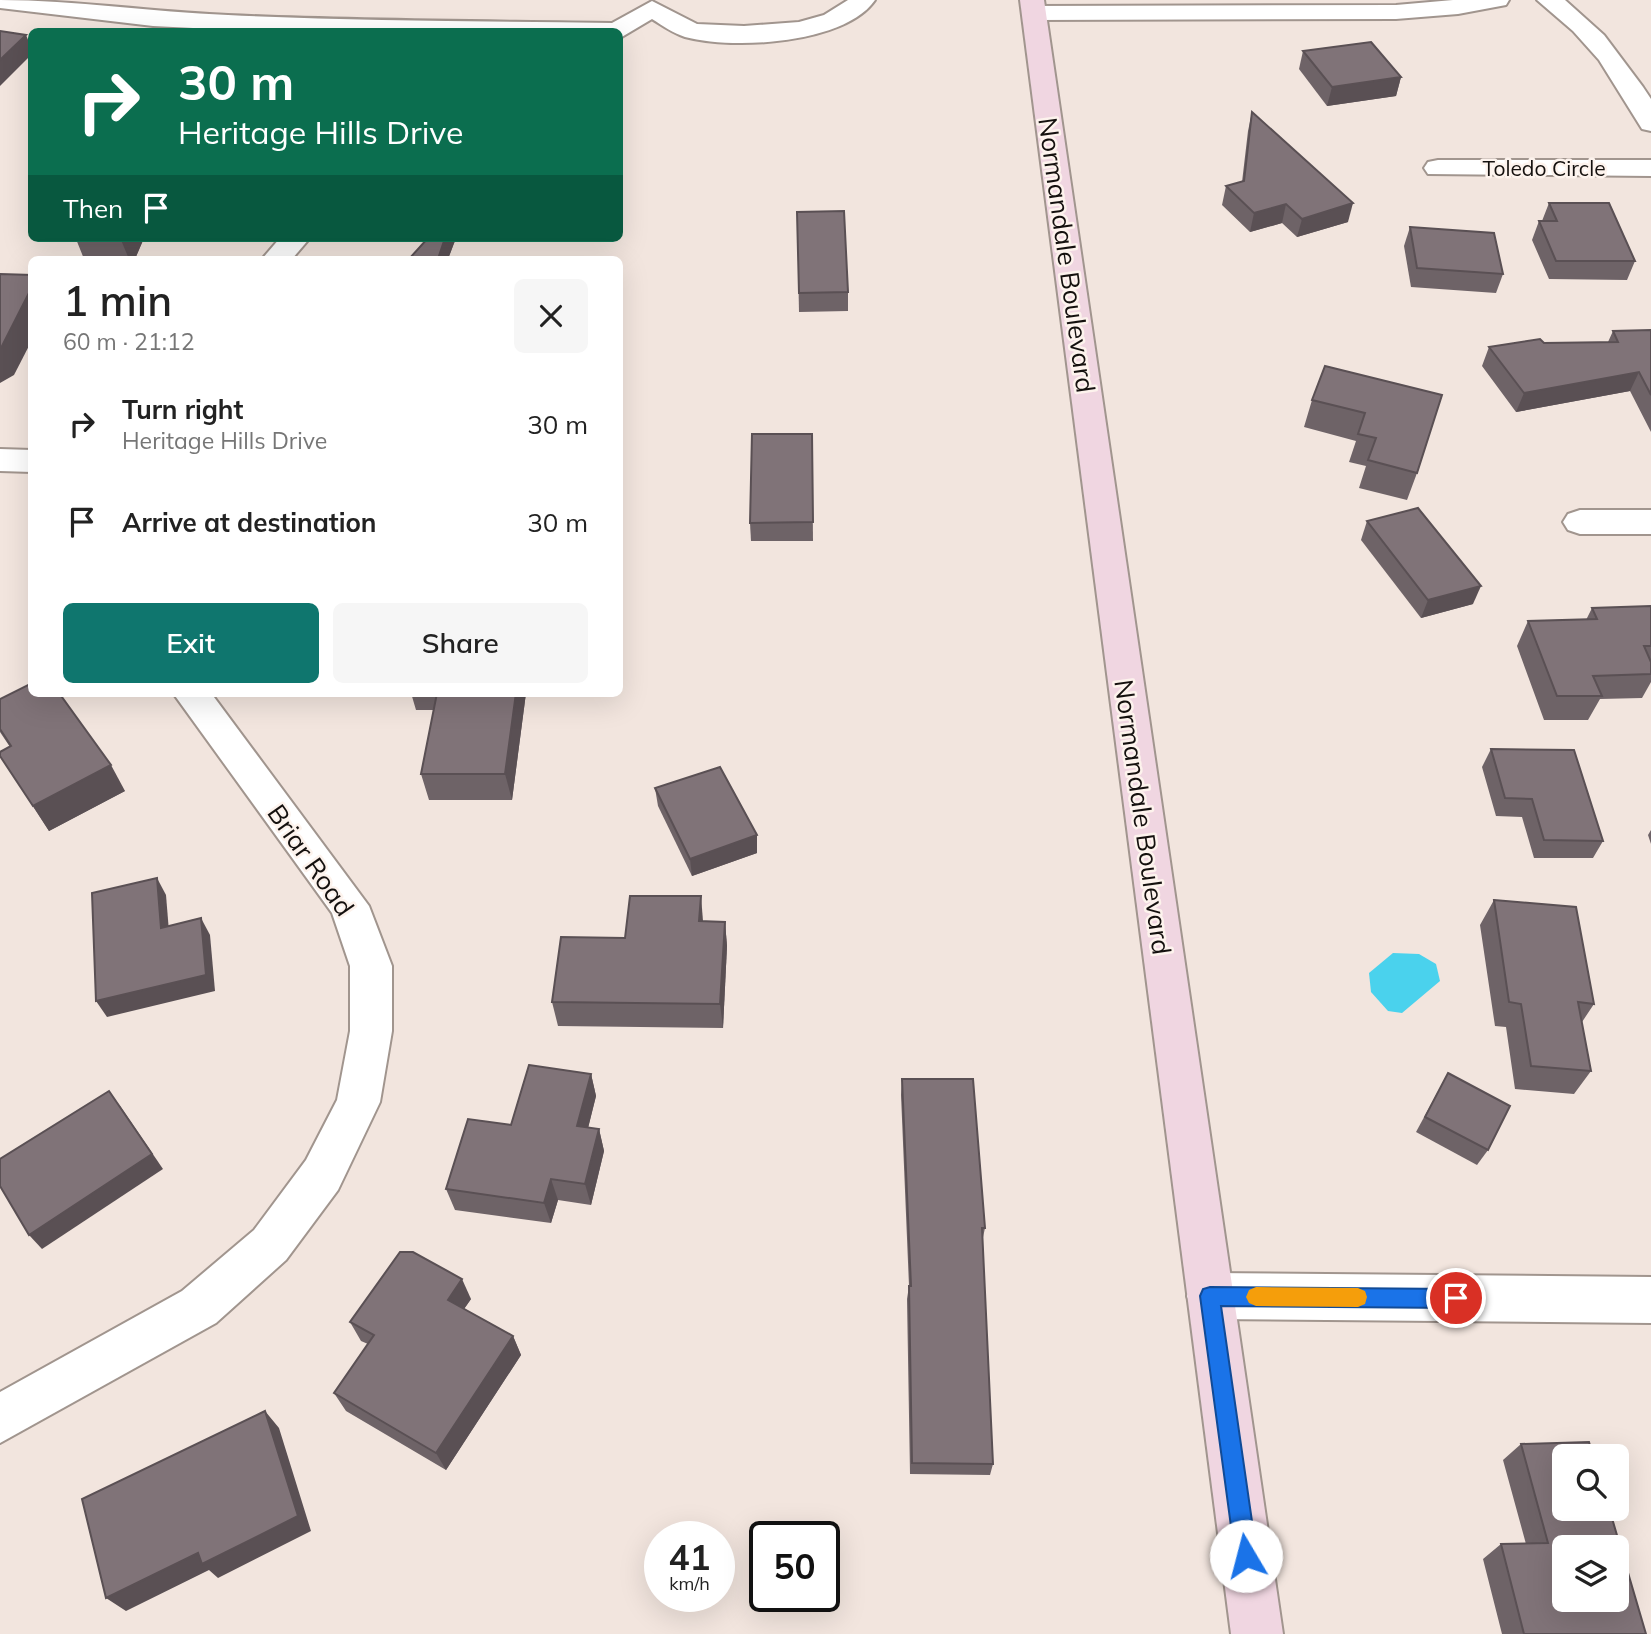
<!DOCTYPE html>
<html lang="en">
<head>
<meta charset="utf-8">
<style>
  body { margin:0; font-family:Mulish,sans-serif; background:#f6f6f6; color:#222; height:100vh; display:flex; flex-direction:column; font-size:26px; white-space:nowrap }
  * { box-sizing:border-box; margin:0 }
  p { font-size:23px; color:#767676 }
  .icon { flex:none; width:38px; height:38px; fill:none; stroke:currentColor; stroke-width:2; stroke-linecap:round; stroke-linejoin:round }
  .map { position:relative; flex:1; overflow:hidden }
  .drawer { position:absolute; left:28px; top:256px; width:595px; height:441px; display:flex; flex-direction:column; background:#fff; border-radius:10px; box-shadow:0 7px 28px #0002 }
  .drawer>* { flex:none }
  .guide { position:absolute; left:28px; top:28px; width:595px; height:214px; border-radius:10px; box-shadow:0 7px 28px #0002; background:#0b6e4f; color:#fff; overflow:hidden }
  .buttons { position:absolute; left:1552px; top:1444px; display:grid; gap:14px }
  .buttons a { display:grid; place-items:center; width:77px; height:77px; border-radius:10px; background:#fff; box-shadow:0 7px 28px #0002; font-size:35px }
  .speed { position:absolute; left:644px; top:1521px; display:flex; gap:14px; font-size:35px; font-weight:700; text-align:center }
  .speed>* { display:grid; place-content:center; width:91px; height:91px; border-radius:50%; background:#fff; box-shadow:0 7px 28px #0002; line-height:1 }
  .speed small { font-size:18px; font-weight:400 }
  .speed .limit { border:4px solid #111; border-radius:10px; background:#fff; color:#111 }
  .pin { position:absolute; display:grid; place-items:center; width:60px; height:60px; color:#fff; margin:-30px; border:4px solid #fff; border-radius:50%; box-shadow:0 2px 7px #0007 }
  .me { position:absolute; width:77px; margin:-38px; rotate:352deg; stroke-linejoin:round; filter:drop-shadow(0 0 5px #0008) }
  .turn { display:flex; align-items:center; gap:24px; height:147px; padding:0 35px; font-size:32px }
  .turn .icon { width:91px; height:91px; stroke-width:2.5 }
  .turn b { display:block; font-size:49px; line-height:60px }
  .then { display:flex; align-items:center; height:66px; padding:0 35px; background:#0003; gap:14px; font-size:26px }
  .round { display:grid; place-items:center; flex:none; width:74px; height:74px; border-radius:10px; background:#f6f6f6 }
  .headline { display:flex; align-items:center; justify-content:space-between; height:119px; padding:0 35px }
  h1 { font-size:42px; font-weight:600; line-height:52px }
  .cta { display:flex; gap:14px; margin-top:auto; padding:14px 35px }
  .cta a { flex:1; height:80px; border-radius:10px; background:#0f766e; color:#fff; font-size:28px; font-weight:600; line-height:80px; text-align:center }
  .cta a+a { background:#f6f6f6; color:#222 }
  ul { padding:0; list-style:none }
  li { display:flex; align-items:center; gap:21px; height:98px; padding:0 35px }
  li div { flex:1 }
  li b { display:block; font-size:26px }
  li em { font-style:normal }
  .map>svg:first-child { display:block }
  .water { fill:#4ad2ed }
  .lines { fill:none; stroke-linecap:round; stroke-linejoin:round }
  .minor-casing { stroke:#a1958e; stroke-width:4 }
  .tertiary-casing { stroke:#a1958e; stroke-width:4 }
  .secondary-casing { stroke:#a1958e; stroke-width:4 }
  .minor { fill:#fff; fill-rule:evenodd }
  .tertiary { fill:#fff; fill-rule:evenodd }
  .secondary { fill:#f0d6e1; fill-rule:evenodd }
  .wall { fill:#6e6367 }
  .shaded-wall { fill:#5a5054 }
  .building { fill:#807378; stroke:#5a5054; stroke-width:2; fill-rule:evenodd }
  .route { fill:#1a73e8; stroke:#114b97; stroke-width:2 }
  .slow { fill:#f59e0b }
  .labels { text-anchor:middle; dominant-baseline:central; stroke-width:5; stroke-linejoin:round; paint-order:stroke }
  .far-street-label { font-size:21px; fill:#14100e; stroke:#fdf3ed }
  .street-label { font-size:26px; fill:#14100e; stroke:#fdf3ed }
</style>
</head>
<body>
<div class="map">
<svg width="1651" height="1634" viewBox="0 0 1651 1634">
  <rect width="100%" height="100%" fill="#f2e5de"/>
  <polygon class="water" points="1393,953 1419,954 1436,964 1440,981 1402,1013 1388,1011 1371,992 1369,973"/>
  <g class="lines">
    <g class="minor-casing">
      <g id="minor">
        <path d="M0 0C76 0 152 12 228 15 356 21 484 21 612 23L652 1 697 24 744 26 799 22 824 15 848 0H875C845 44 733 50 685 37 673 33 663 26 652 19L620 38V32L233 30 153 26 0 8Z"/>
        <polygon points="1453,0 1509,0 1506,5 1458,14 1396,19 1034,20 1025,18 1022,13 1025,8 1034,6 1396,5"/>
        <polygon points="1537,0 1565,0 1604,35 1643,87 1651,99 1651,131 1642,129 1599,60 1573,31"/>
        <polygon points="1438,160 1651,160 1651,176 1428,174 1424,168 1428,162"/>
        <polygon points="280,238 310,238 292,259 262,259"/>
        <polygon points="0,449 32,450 32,472 0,471"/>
        <polygon points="1580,510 1651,510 1651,534 1580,534 1568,530 1563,522 1568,514"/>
        <polygon points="173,693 211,693 369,906 392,966 392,1031 380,1102 338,1190 286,1260 216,1323 0,1443 0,1392 182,1291 254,1230 306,1160 337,1100 350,1031 350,966 332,913"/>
      </g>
    </g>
    <g class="tertiary-casing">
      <polygon id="tertiary" points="1210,1273 1651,1277 1651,1323 1210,1319 1193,1312 1187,1296 1193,1280"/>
    </g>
    <g class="secondary-casing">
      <polygon id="secondary" points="1020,0 1044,0 1283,1634 1231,1634"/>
    </g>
    <use href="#minor" class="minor"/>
    <use href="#tertiary" class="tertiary"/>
    <use href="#secondary" class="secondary"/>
  </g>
  <g class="wall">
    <polygon points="1303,51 1401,77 1396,96 1327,106 1299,69"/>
    <polygon points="1252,112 1348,222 1297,237 1282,223 1250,232 1222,205 1226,186 1242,182 1248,131"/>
    <polygon points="1549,203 1635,261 1627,280 1549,279 1532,240 1539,221 1542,221"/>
    <polygon points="797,212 848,292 848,311 799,312"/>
    <polygon points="1410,227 1503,274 1496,293 1411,287 1404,246"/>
    <polygon points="76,238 144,238 135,259 84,259 76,239"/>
    <polygon points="401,238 456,238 448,259 424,242 401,241"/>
    <polygon points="1651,330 1651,432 1630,391 1516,412 1482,366 1489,347 1544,343 1608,342 1613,331"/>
    <polygon points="1325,366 1417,473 1407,500 1359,488 1366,466 1349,462 1356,441 1304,427 1312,400"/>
    <polygon points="812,434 813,541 751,541 750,523"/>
    <polygon points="1367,521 1473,604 1421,618 1361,540"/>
    <polygon points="1651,606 1651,682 1642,698 1600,699 1588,720 1544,720 1517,646 1528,621 1586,620 1592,608"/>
    <polygon points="411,693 526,693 512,800 429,800 421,774 434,710 416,710"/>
    <polygon points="0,699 125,791 49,831 0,756 10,747 0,732"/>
    <polygon points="1491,749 1603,841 1593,858 1534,858 1522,817 1496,816 1482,767"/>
    <polygon points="655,788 757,853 692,876 658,806"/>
    <polygon points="1651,830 1651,844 1648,835"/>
    <polygon points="1494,900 1594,1004 1582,1022 1591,1071 1574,1094 1515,1089 1506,1027 1495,1026 1480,925"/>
    <polygon points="703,921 725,922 727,946 723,1028 558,1026 552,1002 625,938"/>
    <polygon points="1448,1073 1488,1150 1477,1165 1416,1132"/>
    <polygon points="591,1074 596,1096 588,1128 599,1129 604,1151 591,1205 558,1200 551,1223 455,1210 446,1189 511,1125"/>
    <polygon points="902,1079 985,1228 982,1242 993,1464 990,1475 910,1474 907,1299 909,1286 901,1095"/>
    <polygon points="471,1299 464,1309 513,1336 521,1355 446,1470 346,1411 334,1393 368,1344 361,1341 350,1322"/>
    <polygon points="1521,1444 1646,1634 1502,1634 1483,1559 1501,1544 1526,1544 1503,1460"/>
  </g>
  <g class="shaded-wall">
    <polygon points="26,35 32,49 32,54 0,86 0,60"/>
    <polygon points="1401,77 1396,96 1327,106 1332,87"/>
    <polygon points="1353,203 1348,222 1297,237 1302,219"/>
    <polygon points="1286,204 1282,223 1250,232 1254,213"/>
    <polygon points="122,238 144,238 135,259 129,259 121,240"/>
    <polygon points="445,238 456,238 448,259 438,259"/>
    <polygon points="32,287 32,340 14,375 0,383 0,348"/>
    <polygon points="1639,372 1630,391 1516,412 1524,393"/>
    <polygon points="1481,586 1473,604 1421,618 1428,600"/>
    <polygon points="516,693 526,693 512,800 505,774"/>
    <polygon points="111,765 125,791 49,831 33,806"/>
    <polygon points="757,835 757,853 692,876 690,859"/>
    <polygon points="157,878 166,895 170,944 161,928"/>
    <polygon points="701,896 703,921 699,921"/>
    <polygon points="201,918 210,935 215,991 107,1017 96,1001"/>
    <polygon points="725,922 727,946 723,1028 720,1004"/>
    <polygon points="591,1074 596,1096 583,1148 577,1126"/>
    <polygon points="120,1106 163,1169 42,1249 29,1235"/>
    <polygon points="599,1129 604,1151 591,1205 585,1184"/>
    <polygon points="551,1179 558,1200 551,1223 544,1203"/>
    <polygon points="462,1279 471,1299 457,1319 448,1300"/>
    <polygon points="513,1336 521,1355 446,1470 436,1453"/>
    <polygon points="265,1411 279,1428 311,1531 218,1578 209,1570 126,1611 106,1598"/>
  </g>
  <g class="building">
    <polygon points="0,31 26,35 0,60"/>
    <polygon points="1371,42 1401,77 1332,87 1303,51"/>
    <polygon points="1252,112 1353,203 1302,219 1286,204 1254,213 1226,186 1244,181"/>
    <polygon points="1549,203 1609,203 1635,261 1556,261 1539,221 1557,221"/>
    <polygon points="844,211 848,292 799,293 797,212"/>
    <polygon points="1410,227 1494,233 1503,274 1417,268"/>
    <polygon points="76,238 122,238 121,240 76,239"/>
    <polygon points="428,238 445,238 438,259 409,259"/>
    <polygon points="0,274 32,275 32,287 1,348 0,348"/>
    <polygon points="1651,330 1651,395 1639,372 1524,393 1489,347 1540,339 1544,343 1618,342 1613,331"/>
    <polygon points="1325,366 1442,395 1417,473 1368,460 1376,438 1358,434 1365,413 1312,400"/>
    <polygon points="752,434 812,434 813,522 750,523"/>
    <polygon points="1418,508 1481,586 1428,600 1367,521"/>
    <polygon points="1651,606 1651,646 1644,646 1651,662 1651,674 1593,676 1602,696 1557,696 1528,621 1597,619 1592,608"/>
    <polygon points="32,683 32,693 59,693 111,765 33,806 0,756 0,752 11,746 0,729 0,699"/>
    <polygon points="437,693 516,693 505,774 421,774"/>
    <polygon points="1491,749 1574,750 1603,841 1544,840 1532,799 1505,798"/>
    <polygon points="720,767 757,835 690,859 655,788"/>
    <polygon points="157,878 161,928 201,918 206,975 96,1001 92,893"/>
    <polygon points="630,896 701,896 699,921 725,922 720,1004 552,1002 561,937 625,938"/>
    <polygon points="1494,900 1576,907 1594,1004 1578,1002 1591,1071 1531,1066 1521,1004 1509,1002"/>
    <polygon points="529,1065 591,1074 577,1126 599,1129 585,1184 551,1179 544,1203 446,1189 468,1119 511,1125"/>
    <polygon points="1448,1073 1510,1106 1488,1150 1425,1117"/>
    <polygon points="902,1079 973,1079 985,1228 982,1228 993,1464 912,1463 909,1286 911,1286"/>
    <polygon points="109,1091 152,1154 29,1235 0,1186 0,1159"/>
    <polygon points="400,1252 413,1252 462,1279 448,1300 513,1336 436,1453 334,1393 374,1335 350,1322"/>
    <polygon points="265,1411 298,1516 202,1564 198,1553 106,1598 82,1499"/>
    <path d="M1589 1442 1593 1456H1564V1508H1609L1646 1634H1524L1501 1544 1548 1543 1521 1444ZM1564 1547H1617V1600H1564Z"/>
  </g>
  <polygon class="route" points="1210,1287 1456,1289 1463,1292 1466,1298 1463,1305 1456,1308 1221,1306 1257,1556 1253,1563 1246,1567 1239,1563 1235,1556 1200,1296 1203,1289"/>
  <polygon class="slow" points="1256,1287 1358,1288 1365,1291 1367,1297 1365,1304 1358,1307 1256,1306 1249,1303 1246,1297 1249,1290"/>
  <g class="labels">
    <g class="far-street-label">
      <text x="1544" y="168">Toledo Circle</text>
    </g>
    <g class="street-label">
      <text transform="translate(1067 255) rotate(82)">Normandale Boulevard</text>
      <text transform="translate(1143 817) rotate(82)">Normandale Boulevard</text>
      <text transform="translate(311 860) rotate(55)">Briar Road</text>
    </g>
  </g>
</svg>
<div class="buttons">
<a><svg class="icon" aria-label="search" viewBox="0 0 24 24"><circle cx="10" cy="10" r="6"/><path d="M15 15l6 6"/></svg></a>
<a><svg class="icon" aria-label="layers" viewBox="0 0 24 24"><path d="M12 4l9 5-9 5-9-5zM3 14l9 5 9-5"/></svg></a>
</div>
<div class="speed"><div>41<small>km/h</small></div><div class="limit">50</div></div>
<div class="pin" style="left:1456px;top:1298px;background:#d93025"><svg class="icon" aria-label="arrive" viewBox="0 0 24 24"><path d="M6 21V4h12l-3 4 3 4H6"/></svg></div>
<svg class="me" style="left:1246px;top:1556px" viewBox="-20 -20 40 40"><circle r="19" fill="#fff"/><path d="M0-13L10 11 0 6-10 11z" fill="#1a73e8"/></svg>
<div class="guide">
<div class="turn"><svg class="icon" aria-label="right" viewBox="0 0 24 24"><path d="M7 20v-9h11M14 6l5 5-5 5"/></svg><div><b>30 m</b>Heritage Hills Drive</div></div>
<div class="then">Then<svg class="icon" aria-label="arrive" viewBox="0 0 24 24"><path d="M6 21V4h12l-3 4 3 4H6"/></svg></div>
</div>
<section class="drawer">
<div class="headline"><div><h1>1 min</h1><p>60 m · 21:12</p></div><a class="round"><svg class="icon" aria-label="close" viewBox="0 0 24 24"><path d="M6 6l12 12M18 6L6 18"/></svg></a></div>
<ul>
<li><svg class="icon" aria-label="right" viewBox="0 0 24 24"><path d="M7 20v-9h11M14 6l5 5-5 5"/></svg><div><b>Turn right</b><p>Heritage Hills Drive</p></div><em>30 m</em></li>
<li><svg class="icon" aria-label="arrive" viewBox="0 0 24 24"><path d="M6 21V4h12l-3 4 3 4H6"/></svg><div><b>Arrive at destination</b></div><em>30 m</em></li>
</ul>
<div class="cta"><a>Exit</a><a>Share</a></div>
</section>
</div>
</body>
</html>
